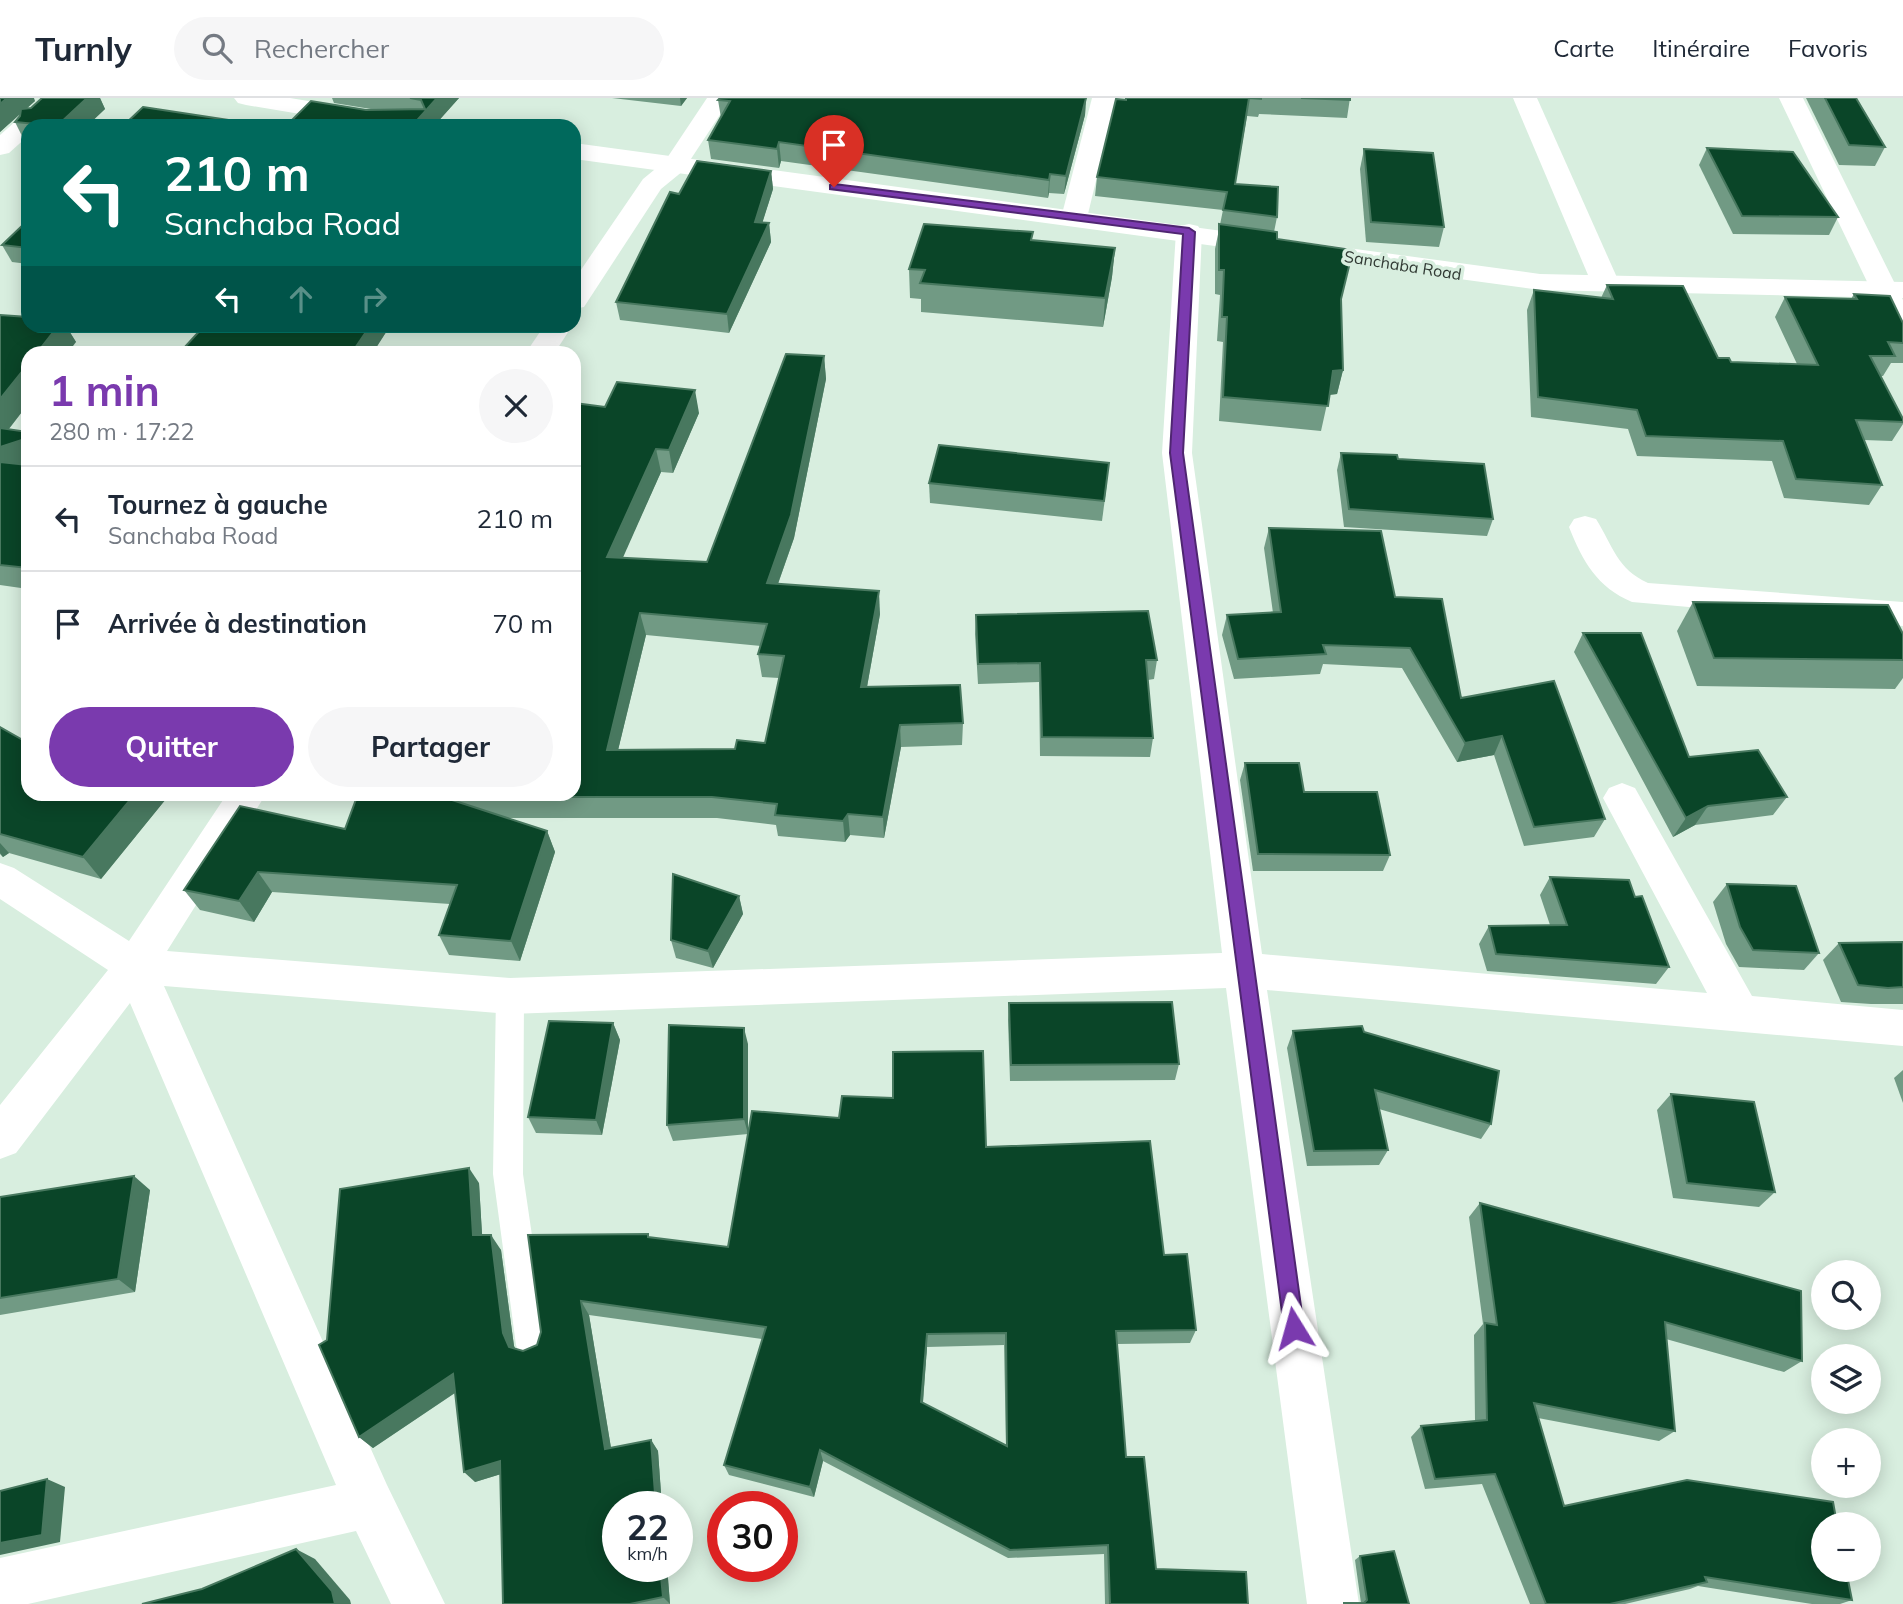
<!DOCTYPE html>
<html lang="fr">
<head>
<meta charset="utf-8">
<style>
  body { margin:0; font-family:Mulish,sans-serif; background:#f6f6f7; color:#1f2937; height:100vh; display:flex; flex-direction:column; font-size:26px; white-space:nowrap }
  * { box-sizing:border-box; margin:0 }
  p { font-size:23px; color:#747a83 }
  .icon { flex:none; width:38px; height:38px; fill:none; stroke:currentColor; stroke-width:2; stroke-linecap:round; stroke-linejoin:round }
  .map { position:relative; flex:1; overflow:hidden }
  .panel { position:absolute; left:21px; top:248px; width:560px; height:455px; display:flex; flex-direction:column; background:#fff; border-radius:21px; box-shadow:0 4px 18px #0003 }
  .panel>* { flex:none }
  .hud { position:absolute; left:21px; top:21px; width:560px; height:214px; border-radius:21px; box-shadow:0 4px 18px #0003; background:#00695c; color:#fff; overflow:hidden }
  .tools { position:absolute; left:1811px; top:1162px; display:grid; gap:14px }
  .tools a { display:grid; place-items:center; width:70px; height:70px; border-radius:50%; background:#fff; box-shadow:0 4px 18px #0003; font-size:35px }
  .speed { position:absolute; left:602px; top:1393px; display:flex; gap:14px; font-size:35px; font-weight:700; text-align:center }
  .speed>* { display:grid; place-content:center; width:91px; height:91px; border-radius:50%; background:#fff; box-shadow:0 4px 18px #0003; line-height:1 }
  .speed small { font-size:18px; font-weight:400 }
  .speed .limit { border:10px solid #d22; background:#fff; color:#111 }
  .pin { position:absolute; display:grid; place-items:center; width:60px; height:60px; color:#fff; margin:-72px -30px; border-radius:50% 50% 50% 0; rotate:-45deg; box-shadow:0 0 7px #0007 }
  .pin .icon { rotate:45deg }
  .me { position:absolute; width:77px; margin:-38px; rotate:352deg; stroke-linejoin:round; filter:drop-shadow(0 0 5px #0008) }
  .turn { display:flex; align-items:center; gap:24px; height:147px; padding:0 28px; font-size:32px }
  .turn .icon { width:91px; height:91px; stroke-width:2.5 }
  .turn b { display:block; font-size:49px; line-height:60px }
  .lanes { display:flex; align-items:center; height:66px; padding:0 28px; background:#0003; justify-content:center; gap:35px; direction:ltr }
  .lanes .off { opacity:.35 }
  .round { display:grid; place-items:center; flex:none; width:74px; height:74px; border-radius:37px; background:#f6f6f7 }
  .head { display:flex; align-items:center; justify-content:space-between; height:119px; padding:0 28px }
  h1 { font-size:42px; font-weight:700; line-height:52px; color:#7a3aae }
  .button { display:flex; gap:14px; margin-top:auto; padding:14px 28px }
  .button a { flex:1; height:80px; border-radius:42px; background:#7a3aae; color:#fff; font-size:28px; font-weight:700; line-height:80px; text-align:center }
  .button a+a { background:#f6f6f7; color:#1f2937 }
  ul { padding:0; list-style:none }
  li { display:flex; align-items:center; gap:21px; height:105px; padding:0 28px; border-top:2px solid #e0e1e3 }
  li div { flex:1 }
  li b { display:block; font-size:26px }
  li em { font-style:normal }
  header { display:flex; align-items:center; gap:42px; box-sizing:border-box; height:98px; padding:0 35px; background:#fff; border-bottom:2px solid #e0e1e3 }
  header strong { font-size:33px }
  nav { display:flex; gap:38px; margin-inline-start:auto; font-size:24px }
  .search { width:490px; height:63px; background:#f6f6f7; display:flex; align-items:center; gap:18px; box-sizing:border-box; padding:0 24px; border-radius:38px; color:#747a83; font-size:26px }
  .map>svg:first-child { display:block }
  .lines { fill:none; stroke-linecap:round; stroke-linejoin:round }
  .service { fill:#fff; fill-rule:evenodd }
  .minor { fill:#fff; fill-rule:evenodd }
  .tertiary { fill:#fff; fill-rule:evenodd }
  .wall { fill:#719a84; fill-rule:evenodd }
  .shaded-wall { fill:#48785f }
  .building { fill:#0a4528; stroke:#48785f; stroke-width:2; fill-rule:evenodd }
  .route { fill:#7a3aae; stroke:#4f2671; stroke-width:2 }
  .labels { text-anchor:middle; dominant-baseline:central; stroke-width:7; stroke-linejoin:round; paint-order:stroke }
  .far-street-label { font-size:16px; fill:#313a34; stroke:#d8eedf }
</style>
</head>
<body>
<header>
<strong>Turnly</strong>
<div class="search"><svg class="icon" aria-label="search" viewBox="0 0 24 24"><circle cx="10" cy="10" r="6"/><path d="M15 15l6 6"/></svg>Rechercher</div>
<nav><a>Carte</a><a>Itinéraire</a><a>Favoris</a></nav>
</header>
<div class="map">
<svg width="1903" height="1506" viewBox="0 0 1903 1506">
  <rect width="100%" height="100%" fill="#d8eedf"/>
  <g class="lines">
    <polygon class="service" points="510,886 520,889 524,898 523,1076 548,1247 544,1259 532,1263 520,1259 516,1247 493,1076 496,898 500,889"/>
    <g class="minor">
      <polygon points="707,0 731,0 683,73 661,91 584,209 574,211 574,182 643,81 665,63"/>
      <polygon points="1092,0 1116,0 1087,120 1083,126 1065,126 1061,120"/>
      <polygon points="1513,0 1537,0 1619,184 1615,190 1595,190 1591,184"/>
      <polygon points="1779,0 1803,0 1903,202 1903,246 1893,243 1889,237 1871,192"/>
      <polygon points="1189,126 1198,128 1202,134 1192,355 1262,856 1707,895 1603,700 1609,690 1622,685 1635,690 1752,898 1903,912 1903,948 1267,892 1359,1506 1307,1506 1226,890 510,916 164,888 387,1387 445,1506 391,1506 356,1433 28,1506 0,1506 0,1460 336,1387 130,905 16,1055 0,1061 0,1007 108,872 0,801 0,765 14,770 129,843 227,696 266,696 167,853 510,880 1222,855 1162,355 1176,134 1180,128"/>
      <polygon points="544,228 572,228 554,256 525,256"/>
      <path d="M1585 418 1596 421C1613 448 1617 471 1648 485L1903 504V528L1632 504C1597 489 1583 464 1569 429L1574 421Z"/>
    </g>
    <g class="tertiary">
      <polygon points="42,0 68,0 39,28 28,28 28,38 9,55 0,57 0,37"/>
      <polygon points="234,0 290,0 417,21 426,23 429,28 372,28 246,7 238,5"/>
      <polygon points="574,45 1540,176 1903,184 1903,200 1540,192 574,61"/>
    </g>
  </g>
  <g class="wall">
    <polygon points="0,0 35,3 26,11 31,10 42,0 100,0 105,11 87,28 28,28 28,44 25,44 15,24 20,18 20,15 0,34"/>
    <polygon points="332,0 459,0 434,28 286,28 366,12 377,12 334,5"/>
    <polygon points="612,0 687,0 681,8"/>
    <polygon points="1086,0 1085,17 1064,96 1049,95 1048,100 781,63 779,70 711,61 708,42 721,20 718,2"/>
    <polygon points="1165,0 1350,0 1347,20 1259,16 1258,19 1247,18 1235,86 1277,119 1274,134 1277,141 1341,201 1343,272 1337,296 1329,297 1321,333 1219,323 1223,244 1217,243 1220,197 1215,196 1215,151 1223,112 1095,98 1097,79 1126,2"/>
    <polygon points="1806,0 1856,0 1885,49 1875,68 1839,67"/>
    <polygon points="1707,50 1838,119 1829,137 1733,136 1699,67"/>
    <polygon points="1364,51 1444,129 1439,149 1366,144 1360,71"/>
    <polygon points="771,73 773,91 762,125 769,125 771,144 729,235 620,222 616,204 679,96"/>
    <polygon points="28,122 28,166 12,164 2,147"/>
    <polygon points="1115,150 1112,179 1103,229 921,214 921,201 910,200 909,171"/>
    <polygon points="1607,187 1718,260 1731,264 1797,266 1775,219 1785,199 1851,201 1854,196 1903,225 1903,265 1891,265 1883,278 1880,278 1903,321 1903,326 1892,343 1864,342 1882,387 1869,407 1784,400 1772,363 1637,358 1628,331 1531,319 1527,212 1534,192 1601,200"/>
    <polygon points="0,217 28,228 66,228 76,244 28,256 28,306 9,331 28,334 28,491 0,487"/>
    <polygon points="390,228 372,256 185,256 183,251"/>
    <path d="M824 258 826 281 794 440 778 486 880 516 867 589 963 625 962 647 901 649 884 740 850 737 845 744 778 738 776 727 717 720H508L547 733 555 754 520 863 449 857 439 837 450 806 272 794 254 824 200 812 184 792 345 731 358 696H574L605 309 699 315 673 375 661 374 622 460 707 464ZM646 537 761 548 758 556 762 579 779 580 765 645 735 651 618 652Z"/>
    <polygon points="1341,355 1398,361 1493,421 1487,438 1344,429 1337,372"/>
    <polygon points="929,385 1107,385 1102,423 930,405"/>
    <polygon points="1269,430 1395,499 1461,600 1605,721 1594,739 1524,748 1494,657 1457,664 1402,570 1323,566 1320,576 1234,581 1222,537 1227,517 1273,515 1264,450"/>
    <polygon points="1693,504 1903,536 1903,580 1895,591 1697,588 1677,533"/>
    <polygon points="976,517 1157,562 1154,581 1148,582 1153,640 1150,659 1040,658 1039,584 978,586 975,536"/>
    <polygon points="1583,535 1689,659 1787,699 1773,717 1695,727 1673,739 1574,554"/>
    <polygon points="0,629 28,696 170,696 101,781 9,755 3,759 0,756"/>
    <polygon points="1245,665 1304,694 1390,757 1383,773 1253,773 1240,682"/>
    <polygon points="1550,779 1635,799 1669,869 1656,886 1487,873 1479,846 1489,828 1550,827 1540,797"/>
    <polygon points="1727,786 1819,855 1804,872 1739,869 1726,846 1713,804"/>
    <polygon points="739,798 743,816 713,870 676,860 671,842"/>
    <polygon points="1903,844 1903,906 1871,906 1841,904 1823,862 1839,845"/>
    <polygon points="1009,905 1179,966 1175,982 1010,983 1008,922"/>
    <polygon points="613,925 620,942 602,1037 536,1035 528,1019"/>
    <polygon points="1293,933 1364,934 1491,1026 1481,1041 1379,1011 1388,1052 1379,1067 1307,1068 1287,950"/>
    <path d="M748 946V1035L986 1049 1164 1157 1196 1232 1190 1245 1117 1246 1126 1359 1156 1471 1248 1506H1105L1104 1456 1008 1460 823 1363 814 1399 729 1377 724 1367 762 1241 589 1217 611 1350 651 1342 658 1353 662 1409H618V1468H667L670 1506H503L501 1376 475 1384 455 1295 373 1350 359 1339 327 1242 479 1085 482 1137 501 1152 514 1248 515 1250 523 1253 537 1247 648 1136 649 1139 728 1149 748 1036 673 1043 667 1027ZM1004 1247 1006 1347 923 1305 927 1249Z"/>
    <polygon points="1903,972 1903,1005 1894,980"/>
    <polygon points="1671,996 1775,1094 1759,1109 1673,1100 1657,1012"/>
    <polygon points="150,1092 135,1194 0,1217 0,1099"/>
    <polygon points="1480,1105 1802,1263 1784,1274 1666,1241 1675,1333 1659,1343 1538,1320 1564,1408 1852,1502 1840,1506 1812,1506 1698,1488 1690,1491 1625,1506 1530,1506 1482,1386 1425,1391 1411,1339 1421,1328 1475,1323 1474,1237 1483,1226 1469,1119"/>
    <polygon points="1360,1458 1409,1506 1343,1506 1344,1505 1361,1505 1355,1462"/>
  </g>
  <g class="shaded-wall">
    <polygon points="7,0 34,0 35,3 0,34 0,6"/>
    <polygon points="87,0 100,0 105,11 87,28 57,28"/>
    <polygon points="437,0 459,0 434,28 412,28"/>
    <polygon points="680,0 687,0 681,8"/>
    <polygon points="1086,0 1085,17 1064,96 1066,78"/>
    <polygon points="779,44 781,63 779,70 777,51"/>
    <polygon points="771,73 773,91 757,142 755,124"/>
    <polygon points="1050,76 1049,95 1048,100 1049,82"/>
    <polygon points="769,125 771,144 729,235 727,216"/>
    <polygon points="1115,150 1112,179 1103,229 1105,200"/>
    <polygon points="58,228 66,228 76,244 67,256 36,256"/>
    <polygon points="370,228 390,228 372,256 351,256"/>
    <polygon points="824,258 826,281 794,440 770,508 767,485"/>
    <polygon points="28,266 28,306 0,342 0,301"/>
    <polygon points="1343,272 1337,296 1327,297 1333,273"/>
    <polygon points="695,292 699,315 673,375 669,352"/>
    <polygon points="28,340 28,367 0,376 0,349"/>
    <polygon points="656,351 661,374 613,482 607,459"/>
    <polygon points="879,493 880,516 863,611 861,589"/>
    <polygon points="640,515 646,537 613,673 607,652"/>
    <polygon points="900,627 901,649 884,740 883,719"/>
    <polygon points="1502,638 1494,657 1457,664 1465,645"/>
    <polygon points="135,696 170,696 101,781 83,759"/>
    <polygon points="1708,708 1695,727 1673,739 1686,720"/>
    <polygon points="848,716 850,737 845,744 843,723"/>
    <polygon points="547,733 555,754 520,863 511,843"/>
    <polygon points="0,745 9,755 3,759 0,755"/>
    <polygon points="258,774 272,794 254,824 239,803"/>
    <polygon points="739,798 743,816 713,870 708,853"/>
    <polygon points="613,925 620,942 602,1037 596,1022"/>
    <polygon points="744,930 748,946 748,1036 744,1021"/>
    <polygon points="469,1070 479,1085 483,1152 473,1137"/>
    <polygon points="134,1078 150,1092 135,1194 118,1181"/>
    <polygon points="491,1137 501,1152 514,1248 519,1261 509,1249 503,1235"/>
    <polygon points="581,1203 589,1217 613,1362 605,1351"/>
    <polygon points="927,1236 927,1249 922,1316 921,1304"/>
    <polygon points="453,1276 465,1288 373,1350 359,1339"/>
    <polygon points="651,1342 658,1353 662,1409 656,1409"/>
    <polygon points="820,1352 823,1363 814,1399 810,1389"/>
    <polygon points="500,1363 511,1373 475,1384 464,1374"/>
    <polygon points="47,1381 65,1389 60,1444 0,1457 0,1445"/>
    <polygon points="296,1451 315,1461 350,1502 351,1506 335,1506"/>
    <polygon points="660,1468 667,1468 670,1506 663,1499"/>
  </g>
  <g class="building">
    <polygon points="0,0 7,0 0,6"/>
    <polygon points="42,0 87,0 57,28 15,24 20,18 21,11 31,10"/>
    <polygon points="410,0 437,0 412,28 286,28 311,3 366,12 425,11 421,2"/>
    <polygon points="720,0 1086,0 1066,78 1050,76 1049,82 779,44 777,51 708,42 730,3 718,2"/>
    <polygon points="1126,0 1261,0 1261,1 1249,0 1235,86 1278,89 1277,119 1223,112 1227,94 1097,79 1116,1 1126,2"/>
    <polygon points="1301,0 1350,0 1350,2"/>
    <polygon points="1825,0 1856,0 1885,49 1849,47"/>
    <polygon points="143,9 248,25 245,28 123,28"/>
    <polygon points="1707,50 1793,54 1838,119 1742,118"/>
    <polygon points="1364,51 1433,55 1444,129 1371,124"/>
    <polygon points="697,63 771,73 755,124 769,125 727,216 616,204 670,94 679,96"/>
    <polygon points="28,122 28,150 2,147"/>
    <polygon points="924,126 1033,134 1031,142 1115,150 1105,200 920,185 925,172 909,171"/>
    <polygon points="1219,126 1277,134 1277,141 1353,152 1341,201 1343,272 1333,273 1328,308 1223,299 1227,219 1222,219 1224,172 1219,172"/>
    <polygon points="1607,187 1683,188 1718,260 1729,260 1731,264 1818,267 1785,199 1857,201 1854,196 1890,198 1903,225 1903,245 1888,244 1895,258 1870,258 1903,321 1903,324 1856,322 1882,387 1796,381 1783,343 1646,338 1637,312 1538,299 1534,192 1613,201"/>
    <polygon points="0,217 28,219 28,228 58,228 36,256 28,256 28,266 0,301"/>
    <polygon points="204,228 370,228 351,256 213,256 183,251"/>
    <path d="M786 256 824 258 791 417 767 485 879 493 861 589 960 587 963 625 900 627 883 719 848 716 843 723 775 717 777 706 712 699H443L547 733 511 843 439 837 457 787 258 774 239 803 184 792 240 708 345 731 358 696H574V305L605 309 617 284 695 292 669 352 656 351 607 459 707 464ZM640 515 767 526 758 556 784 558 765 645 737 642 735 651 607 652Z"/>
    <polygon points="0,330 28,334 28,340 0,349"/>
    <polygon points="939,347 1109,365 1104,403 929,385"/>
    <polygon points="1341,355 1397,357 1398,361 1484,366 1493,421 1349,411"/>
    <polygon points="0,364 28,367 28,470 0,467"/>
    <polygon points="1269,430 1381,433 1395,499 1442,501 1461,600 1554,583 1605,721 1534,729 1502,638 1465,645 1410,550 1323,547 1326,556 1238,561 1227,517 1281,514"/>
    <polygon points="1693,504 1888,507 1903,536 1903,562 1714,560"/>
    <polygon points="1148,513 1157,562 1146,562 1153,640 1042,639 1040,565 978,566 976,517"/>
    <polygon points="1583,535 1641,535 1689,659 1758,652 1787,699 1708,708 1686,720"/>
    <polygon points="0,629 28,645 28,696 135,696 83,759 0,736"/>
    <polygon points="1245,665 1299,665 1304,694 1377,694 1390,757 1258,756"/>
    <polygon points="673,776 739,798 708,853 671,842"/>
    <polygon points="1550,779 1629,782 1635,799 1642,798 1669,869 1496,856 1489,828 1567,827"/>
    <polygon points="1727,786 1796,788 1819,855 1753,852 1740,829"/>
    <polygon points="1903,844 1903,889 1888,890 1858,887 1839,845"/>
    <polygon points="1172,904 1179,966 1011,967 1009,905"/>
    <polygon points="549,923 613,925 596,1022 528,1019"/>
    <polygon points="669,927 744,930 744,1021 667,1027"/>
    <polygon points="1362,928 1364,934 1499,973 1491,1026 1375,992 1388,1052 1314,1053 1293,933"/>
    <path d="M983 953 986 1049 1150 1043 1164 1157 1187 1156 1196 1232 1116 1233 1126 1359H1144L1156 1471 1246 1474 1248 1506H1110L1108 1447 1010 1452 820 1352 810 1389 724 1367 766 1229 581 1203 605 1351 651 1342 656 1409H618V1468H660L663 1499 630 1506H503L500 1363 464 1374 453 1276 359 1339 319 1247 327 1242 340 1091 469 1070 473 1137H491L503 1235 509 1249 523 1253 537 1247 541 1234 528 1137 648 1136V1139L728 1149 752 1013 839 1020 842 998 893 1000V954ZM1006 1235 1007 1348 921 1304 927 1236Z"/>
    <polygon points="1671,996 1754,1004 1775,1094 1687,1085"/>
    <polygon points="134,1078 118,1181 0,1200 0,1099"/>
    <polygon points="1480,1105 1801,1193 1802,1263 1665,1224 1675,1333 1534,1305 1564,1408 1687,1382 1833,1404 1837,1426 1824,1426 1824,1472 1846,1472 1852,1502 1705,1479 1707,1484 1610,1506 1546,1506 1495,1376 1435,1381 1421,1328 1487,1322 1485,1225 1497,1227"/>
    <polygon points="47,1381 42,1437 0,1445 0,1393"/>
    <polygon points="296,1451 332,1493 335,1506 142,1506 202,1491"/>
    <polygon points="1394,1453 1409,1506 1344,1506 1344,1505 1364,1505 1367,1502 1360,1458"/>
  </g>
  <polygon class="route" points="834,86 1189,130 1195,134 1183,355 1304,1230 1301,1237 1294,1240 1287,1237 1284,1230 1170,355 1183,136 830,91 830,87"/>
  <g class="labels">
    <g class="far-street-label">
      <text transform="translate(1403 167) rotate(9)">Sanchaba Road</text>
    </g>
  </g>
</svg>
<div class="tools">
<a><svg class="icon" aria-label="search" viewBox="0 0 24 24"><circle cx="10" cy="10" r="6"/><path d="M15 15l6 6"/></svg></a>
<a><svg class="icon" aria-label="layers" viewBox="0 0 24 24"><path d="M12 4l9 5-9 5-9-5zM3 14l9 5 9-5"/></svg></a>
<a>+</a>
<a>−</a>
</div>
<div class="speed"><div>22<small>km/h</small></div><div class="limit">30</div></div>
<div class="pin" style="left:834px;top:89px;background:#d93025"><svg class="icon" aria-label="arrive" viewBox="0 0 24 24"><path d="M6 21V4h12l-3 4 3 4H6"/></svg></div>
<svg class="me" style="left:1294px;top:1230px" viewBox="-20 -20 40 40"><path d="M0-17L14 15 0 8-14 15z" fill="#7a3aae" stroke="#fff" stroke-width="4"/></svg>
<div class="hud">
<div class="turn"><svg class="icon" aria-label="left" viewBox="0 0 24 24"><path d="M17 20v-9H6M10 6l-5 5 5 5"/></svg><div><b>210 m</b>Sanchaba Road</div></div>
<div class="lanes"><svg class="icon" aria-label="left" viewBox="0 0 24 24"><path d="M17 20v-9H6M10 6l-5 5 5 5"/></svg><svg class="icon off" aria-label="ahead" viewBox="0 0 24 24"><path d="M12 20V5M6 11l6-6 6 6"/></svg><svg class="icon off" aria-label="right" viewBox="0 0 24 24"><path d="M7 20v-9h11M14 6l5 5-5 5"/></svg></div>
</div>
<section class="panel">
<div class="head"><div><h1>1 min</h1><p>280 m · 17:22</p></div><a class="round"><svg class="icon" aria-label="close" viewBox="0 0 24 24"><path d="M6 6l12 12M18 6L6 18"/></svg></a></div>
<ul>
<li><svg class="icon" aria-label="left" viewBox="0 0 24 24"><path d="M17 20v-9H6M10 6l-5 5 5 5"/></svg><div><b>Tournez à gauche</b><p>Sanchaba Road</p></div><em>210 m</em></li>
<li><svg class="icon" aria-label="arrive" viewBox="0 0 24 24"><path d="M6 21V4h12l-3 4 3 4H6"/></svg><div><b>Arrivée à destination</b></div><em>70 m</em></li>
</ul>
<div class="button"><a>Quitter</a><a>Partager</a></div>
</section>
</div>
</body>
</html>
